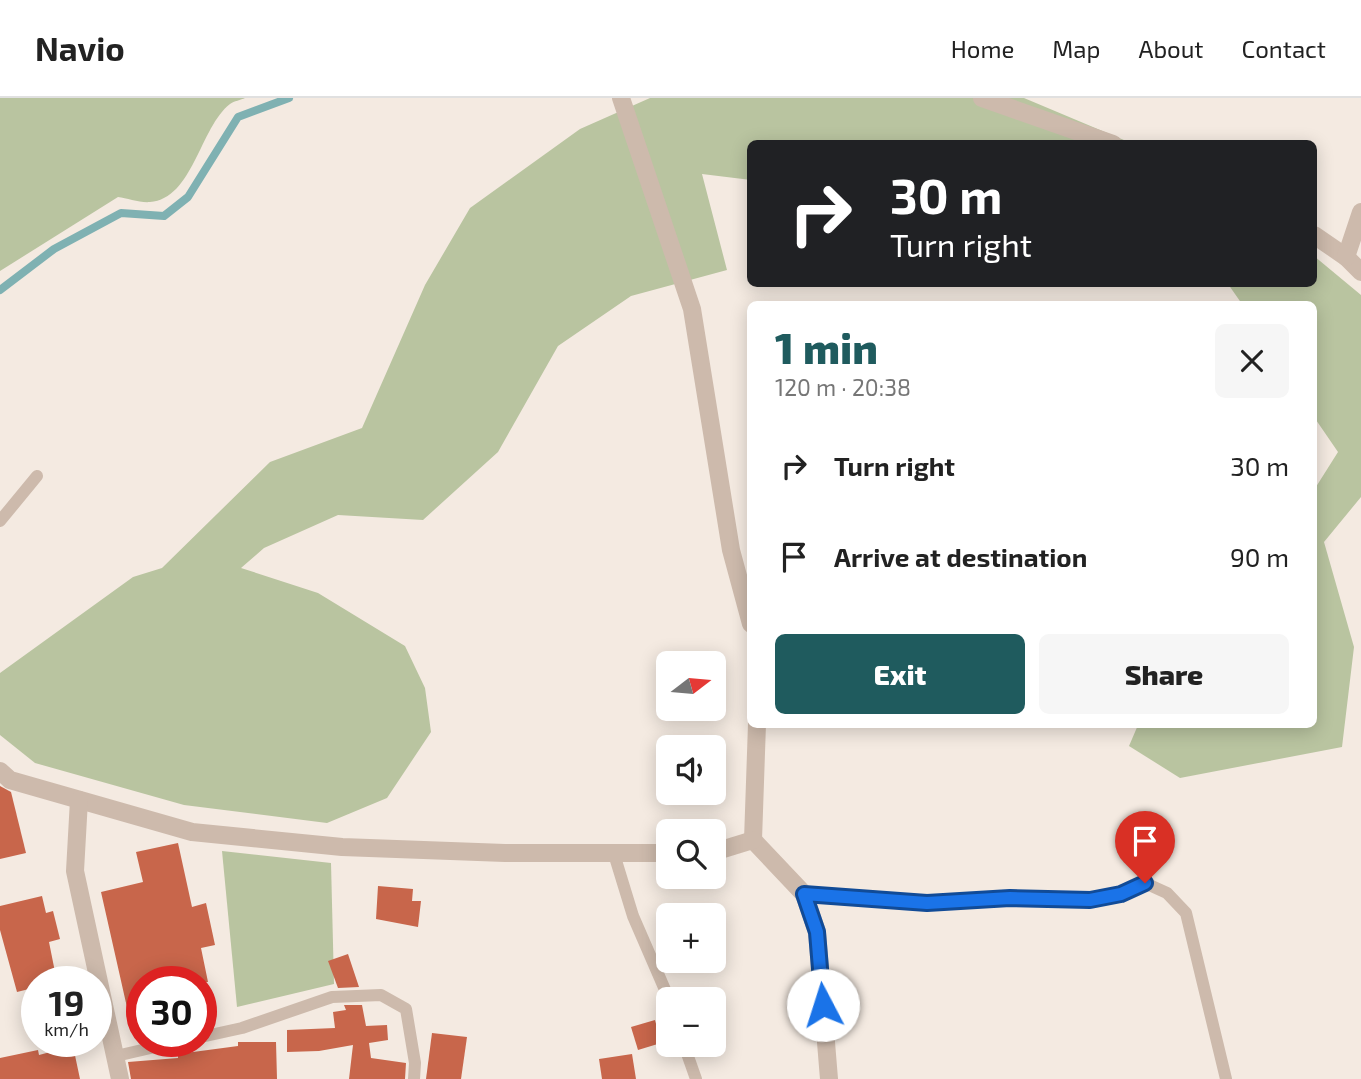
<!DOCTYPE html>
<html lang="en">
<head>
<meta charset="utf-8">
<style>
  body { margin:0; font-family:"Exo 2",sans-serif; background:#f6f6f6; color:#222; height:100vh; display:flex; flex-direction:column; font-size:26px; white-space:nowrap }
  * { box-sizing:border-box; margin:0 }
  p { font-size:23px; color:#767676 }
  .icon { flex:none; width:38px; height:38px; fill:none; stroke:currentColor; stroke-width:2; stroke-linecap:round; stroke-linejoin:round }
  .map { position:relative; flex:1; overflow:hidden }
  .details { position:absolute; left:747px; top:203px; width:570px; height:427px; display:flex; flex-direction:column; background:#fff; border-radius:10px; box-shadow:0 4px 18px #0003 }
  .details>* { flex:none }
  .banner { position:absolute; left:747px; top:42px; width:570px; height:147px; border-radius:10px; box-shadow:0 4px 18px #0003; background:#202124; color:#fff; overflow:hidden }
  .needle { width:46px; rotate:74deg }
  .controls { position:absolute; left:656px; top:553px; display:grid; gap:14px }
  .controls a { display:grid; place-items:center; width:70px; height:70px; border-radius:10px; background:#fff; box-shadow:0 4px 18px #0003; font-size:35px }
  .speed { position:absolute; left:21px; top:868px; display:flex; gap:14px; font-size:35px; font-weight:700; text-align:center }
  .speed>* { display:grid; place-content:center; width:91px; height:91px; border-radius:50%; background:#fff; box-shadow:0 4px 18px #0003; line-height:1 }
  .speed small { font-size:18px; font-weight:400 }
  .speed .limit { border:10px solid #d22; background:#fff; color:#111 }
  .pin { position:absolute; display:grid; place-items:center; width:60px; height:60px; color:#fff; margin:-72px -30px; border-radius:50% 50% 50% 0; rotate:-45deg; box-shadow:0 0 7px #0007 }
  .pin .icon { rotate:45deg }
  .me { position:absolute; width:77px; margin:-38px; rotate:355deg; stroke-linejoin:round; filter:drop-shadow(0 0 5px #0008) }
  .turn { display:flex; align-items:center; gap:24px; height:147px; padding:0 28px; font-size:32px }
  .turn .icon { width:91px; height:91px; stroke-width:2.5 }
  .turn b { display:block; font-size:49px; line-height:60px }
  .round { display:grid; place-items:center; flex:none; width:74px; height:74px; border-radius:10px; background:#f6f6f6 }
  .overview { display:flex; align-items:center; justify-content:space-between; height:119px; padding:0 28px }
  h1 { font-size:42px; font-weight:800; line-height:52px; color:#1f5b5e }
  .cta { display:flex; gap:14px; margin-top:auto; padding:14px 28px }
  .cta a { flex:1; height:80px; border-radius:10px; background:#1f5b5e; color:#fff; font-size:28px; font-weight:800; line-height:80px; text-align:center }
  .cta a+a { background:#f6f6f6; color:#222 }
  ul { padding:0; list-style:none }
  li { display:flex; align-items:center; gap:21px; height:91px; padding:0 28px }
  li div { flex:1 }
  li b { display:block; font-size:26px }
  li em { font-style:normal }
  header { display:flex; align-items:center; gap:42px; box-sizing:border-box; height:98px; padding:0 35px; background:#fff; border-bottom:2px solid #e0e0e0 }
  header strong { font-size:33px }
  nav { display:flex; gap:38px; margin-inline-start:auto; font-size:24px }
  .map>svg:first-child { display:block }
  .green { fill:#b9c4a0 }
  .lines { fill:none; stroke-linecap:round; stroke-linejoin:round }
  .stream { stroke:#7fb1b2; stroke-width:8 }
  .building { fill:#c8664b }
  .service { stroke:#cdbaac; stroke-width:12 }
  .minor { stroke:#cdbaac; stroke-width:18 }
  .route-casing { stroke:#114b97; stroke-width:18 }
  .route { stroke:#1a73e8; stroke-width:12 }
</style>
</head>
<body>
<header>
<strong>Navio</strong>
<nav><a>Home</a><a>Map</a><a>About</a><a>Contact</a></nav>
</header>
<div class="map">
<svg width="1361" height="981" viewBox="0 0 1361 981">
  <rect width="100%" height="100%" fill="#f4eae1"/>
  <g class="green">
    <path d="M0 0H245C241 2 234 3 230 6 200 29 193 101 150 104 140 105 127 100 118 99L0 173Z"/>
    <polygon points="650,0 1024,0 1131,45 751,46 751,82 702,76 727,172 631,198 558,248 498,354 423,422 338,417 264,450 241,470 318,495 405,548 425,590 431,634 387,700 327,725 184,707 35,665 0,637 0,575 133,479 162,470 270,364 362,330 425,187 470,110 580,31"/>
    <polygon points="1314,158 1361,197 1361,399 1324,444 1354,549 1342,649 1180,680 1129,648 1138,627 1314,626 1314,392 1338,354 1314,319 1314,206 1242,206 1228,186 1314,186"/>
    <polygon points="222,753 331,765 334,886 237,909"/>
  </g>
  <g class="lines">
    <polyline class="stream" points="0,192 54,151 121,115 164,118 188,99 238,19 289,0"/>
  </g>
  <g class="building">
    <polygon points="0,688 11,694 26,755 0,761"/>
    <polygon points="178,745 192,809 206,805 215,847 201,850 208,884 142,884 142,935 133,936 101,794 143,784 136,754"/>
    <polygon points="378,788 413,791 412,803 421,803 418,829 376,821"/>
    <polygon points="42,798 46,815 53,813 60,841 49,844 57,884 37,884 37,889 17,894 0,832 0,808"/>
    <polygon points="348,856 359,889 338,890 328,863"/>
    <polygon points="344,907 362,907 366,928 387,927 388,942 369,945 371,960 406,965 405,981 349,981 353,947 319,953 287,954 287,932 335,930 333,914 346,912"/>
    <polygon points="655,922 661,945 638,952 631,929"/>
    <polygon points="432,935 467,939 461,981 426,981"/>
    <polygon points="238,944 276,944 277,981 131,981 128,964 178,960 178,956 238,948"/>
    <polygon points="73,948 80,981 0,981 0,960 38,952 39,957"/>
    <polygon points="632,956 636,981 602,981 599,961"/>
  </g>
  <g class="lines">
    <g class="service">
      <polyline points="0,423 37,378"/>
      <polyline points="614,756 633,818 669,901"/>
      <polyline points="804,796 927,805 1010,800 1090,802 1121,796 1145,785 1167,795 1186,815 1226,981"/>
      <polyline points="201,939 242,930 332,899 381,897 406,911 415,965 414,981"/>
      <polyline points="684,947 696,981"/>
      <polyline points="116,958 181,943"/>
    </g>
    <g class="minor">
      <polyline points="621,0 692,211 731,452 751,526"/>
      <polyline points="982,0 1113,46"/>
      <polyline points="1314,137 1346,159 1361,174"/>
      <polyline points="1346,159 1361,114"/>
      <polyline points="757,626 753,742 804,796 817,834 829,981"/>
      <polyline points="0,673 10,682 192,734 342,749 505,755 668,755"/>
      <polyline points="79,702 75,773 120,981"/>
      <polyline points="714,754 753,742"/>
    </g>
  </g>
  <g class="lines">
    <g class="route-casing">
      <polyline id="route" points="823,907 817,834 804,796 927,805 1010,800 1090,802 1121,796 1145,785"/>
    </g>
    <use href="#route" class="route"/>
  </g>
</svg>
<div class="controls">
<a><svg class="needle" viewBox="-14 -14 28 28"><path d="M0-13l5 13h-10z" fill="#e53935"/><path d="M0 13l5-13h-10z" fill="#767676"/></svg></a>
<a><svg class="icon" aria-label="sound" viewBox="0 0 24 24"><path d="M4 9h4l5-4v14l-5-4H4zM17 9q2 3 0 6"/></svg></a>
<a><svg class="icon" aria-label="search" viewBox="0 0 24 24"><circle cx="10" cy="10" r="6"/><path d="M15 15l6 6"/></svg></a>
<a>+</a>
<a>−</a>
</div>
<div class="speed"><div>19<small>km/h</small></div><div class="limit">30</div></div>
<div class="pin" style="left:1145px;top:785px;background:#d93025"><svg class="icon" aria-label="arrive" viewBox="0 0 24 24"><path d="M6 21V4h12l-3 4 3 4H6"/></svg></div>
<svg class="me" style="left:823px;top:907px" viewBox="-20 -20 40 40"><circle r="19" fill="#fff"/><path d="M0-13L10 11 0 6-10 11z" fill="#1a73e8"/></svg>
<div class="banner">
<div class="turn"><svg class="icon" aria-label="right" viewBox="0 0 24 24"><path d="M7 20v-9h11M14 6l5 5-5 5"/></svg><div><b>30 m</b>Turn right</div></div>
</div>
<section class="details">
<div class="overview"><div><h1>1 min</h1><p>120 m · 20:38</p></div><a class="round"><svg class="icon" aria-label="close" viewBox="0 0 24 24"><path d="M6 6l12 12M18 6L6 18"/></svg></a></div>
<ul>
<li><svg class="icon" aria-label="right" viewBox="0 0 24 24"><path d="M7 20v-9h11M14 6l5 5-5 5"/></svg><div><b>Turn right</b></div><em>30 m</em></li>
<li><svg class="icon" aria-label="arrive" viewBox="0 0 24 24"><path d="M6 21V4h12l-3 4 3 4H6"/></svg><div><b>Arrive at destination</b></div><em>90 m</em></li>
</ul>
<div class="cta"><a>Exit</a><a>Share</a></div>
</section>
</div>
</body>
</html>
